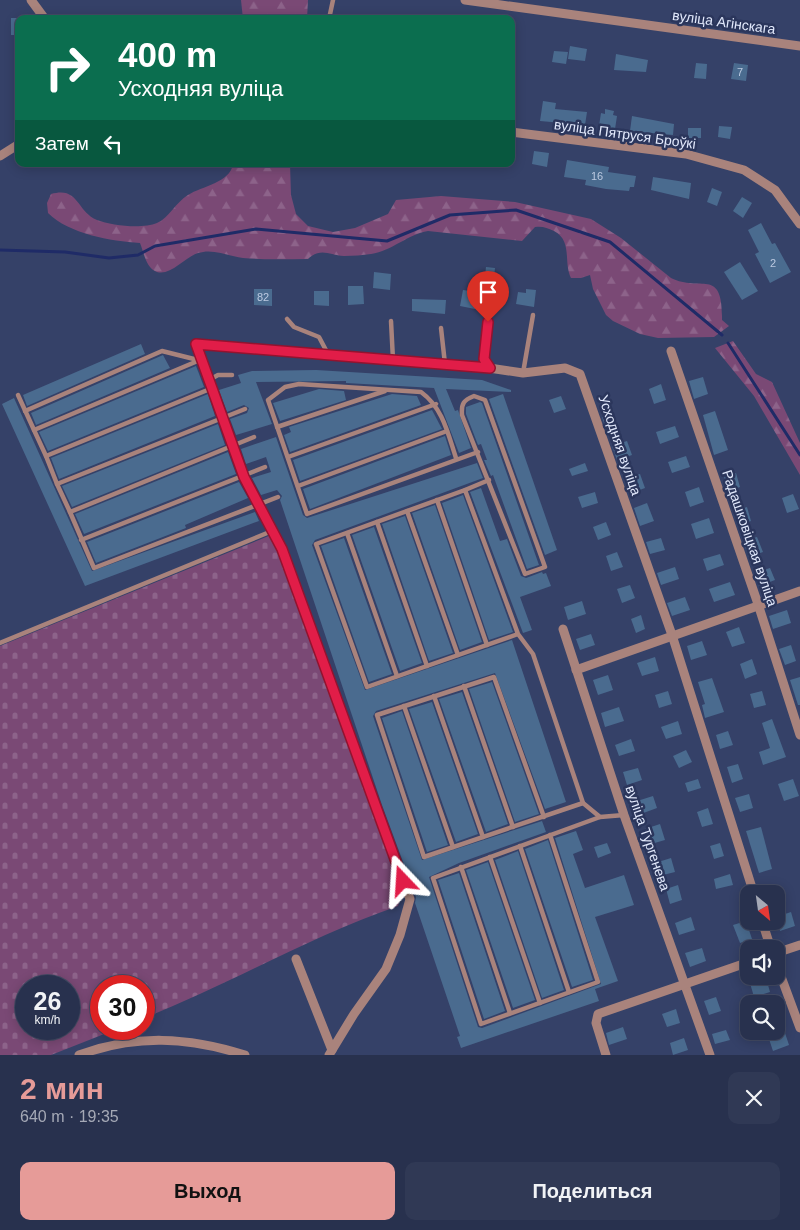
<!DOCTYPE html>
<html lang="ru">
<head>
<meta charset="utf-8">
<style>
  body { margin:0; font-family:Helvetica,sans-serif; background:#303955; color:#f1f3f6; height:100vh; display:flex; flex-direction:column; font-size:19px; white-space:nowrap }
  * { box-sizing:border-box; margin:0 }
  p { font-size:16px; color:#a5a9b6 }
  .icon { flex:none; width:28px; height:28px; fill:none; stroke:currentColor; stroke-width:2; stroke-linecap:round; stroke-linejoin:round }
  .map { position:relative; height:1055px; overflow:hidden }
  .details { display:flex; flex-direction:column; background:#28314e; flex:1 }
  .details>* { flex:none }
  .guide { position:absolute; left:15px; top:15px; width:500px; height:152px; border-radius:10px; box-shadow:0 2px 12px #0003,0 0 0 1px #444c66; background:#0b6e4f; color:#fff; overflow:hidden }
  .needle { width:32px; rotate:151deg }
  .tools { position:absolute; left:740px; top:885px; display:grid; gap:10px }
  .tools a { display:grid; place-items:center; width:45px; height:45px; border-radius:10px; background:#28314e; box-shadow:0 2px 12px #0003,0 0 0 1px #444c66; font-size:25px }
  .speed { position:absolute; left:15px; top:975px; display:flex; gap:10px; font-size:25px; font-weight:700; text-align:center }
  .speed>* { display:grid; place-content:center; width:65px; height:65px; border-radius:50%; background:#28314e; box-shadow:0 2px 12px #0003,0 0 0 1px #444c66; line-height:1 }
  .speed small { font-size:12px; font-weight:400 }
  .speed .limit { border:8px solid #d22; background:#fff; color:#111 }
  .pin { position:absolute; display:grid; place-items:center; width:42px; height:42px; color:#fff; margin:-51px -21px; border-radius:50% 50% 50% 0; rotate:-45deg; box-shadow:0 0 5px #0007 }
  .pin .icon { rotate:45deg }
  .me { position:absolute; width:55px; margin:-28px; rotate:340deg; stroke-linejoin:round; filter:drop-shadow(0 0 4px #0008) }
  .turn { display:flex; align-items:center; gap:18px; height:105px; padding:0 20px; font-size:22px }
  .turn .icon { width:65px; height:65px; stroke-width:2.5 }
  .turn b { display:block; font-size:35px; line-height:42px }
  .then { display:flex; align-items:center; height:48px; padding:0 20px; background:#0003; gap:10px; font-size:19px }
  .round { display:grid; place-items:center; flex:none; width:52px; height:52px; border-radius:10px; background:#303955 }
  .overview { display:flex; align-items:center; justify-content:space-between; height:85px; padding:0 20px }
  h1 { font-size:30px; font-weight:600; line-height:38px; color:#e69b98 }
  .cta { display:flex; gap:10px; margin-top:auto; padding:10px 20px }
  .cta a { flex:1; height:58px; border-radius:10px; background:#e69b98; color:#111; font-size:20px; font-weight:600; line-height:58px; text-align:center }
  .cta a+a { background:#303955; color:#f1f3f6 }
  .map>svg:first-child { display:block }
  .forest { fill:url(#forest-firs) }
  .cemetery { fill:url(#cemetery-stones); fill-rule:evenodd }
  .lines { fill:none; stroke-linecap:round; stroke-linejoin:round }
  .stream { stroke:#1f2b67; stroke-width:3 }
  .building { fill:#4a6b8f }
  .lane { stroke:#a9837c; stroke-width:4.5 }
  .street { stroke:#a9837c; stroke-width:9 }
  .route-casing { stroke:#92132f; stroke-width:12 }
  .route { stroke:#e11d48; stroke-width:9 }
  .labels { text-anchor:middle; dominant-baseline:central; stroke-width:5; stroke-linejoin:round; paint-order:stroke }
  .number-label { font-size:11px; fill:#bccae1 }
  .street-label { font-size:14px; fill:#e2e9fc; stroke:#2b365c }
</style>
</head>
<body>
<div class="map">
<svg width="800" height="1055" viewBox="0 0 800 1055">
  <defs>
    <pattern id="forest-firs" width="22" height="20" patternUnits="userSpaceOnUse" patternTransform="scale(1.25)"><rect width="22" height="20" fill="#7a4975"/><path d="M5 1l3.5 6h-7zM16 11l3.5 6h-7z" fill="#8d638a"/></pattern>
    <pattern id="cemetery-stones" width="16" height="16" patternUnits="userSpaceOnUse" patternTransform="scale(1.25)"><rect width="16" height="16" fill="#7a4975"/><path d="M2 7V4a2 2 0 0 1 4 0v3zM10 15v-3a2 2 0 0 1 4 0v3z" fill="#8d638a"/></pattern>
  </defs>
  <rect width="100%" height="100%" fill="#354168"/>
  <g class="forest">
    <polygon points="241,0 308,0 307,19 243,19"/>
    <path d="M233 164H290L291 195 296 214 308 226 333 232 355 228 388 214 396 200 441 196 515 202 591 219 621 238 671 278C701 293 723 266 722 320L729 326 714 337 658 338 640 334 613 321 606 315 593 289 590 275 581 278H571C563 262 573 241 554 231 547 228 543 226 535 227L522 241 428 231C408 234 392 251 371 254 363 255 353 256 344 256 329 255 321 247 308 259 287 259 265 260 243 258 228 256 213 248 198 253 185 257 171 276 157 272 146 268 144 253 140 243 111 241 69 234 48 213L47 203 51 194C79 186 76 211 97 220 112 226 143 229 157 223 169 218 176 202 188 195 202 186 230 183 233 164Z"/>
    <polygon points="733,341 756,374 772,382 800,443 800,475 754,396 715,348"/>
  </g>
  <path class="cemetery" d="M271 535 403 892 398 906C311 936 230 984 144 1018V986H101V1029H117L51 1055H0V646ZM26 986H69V1029H26Z"/>
  <g class="lines">
    <g class="stream">
      <polyline points="0,250 65,252 109,258 138,255 155,246 256,229 387,241 450,215 516,210 610,242 722,335"/>
      <polyline points="728,343 800,455"/>
    </g>
  </g>
  <g class="building">
    <rect x="11" y="18" width="8" height="17"/>
    <polygon points="570,46 587,49 585,61 568,59"/>
    <polygon points="554,51 568,52 566,64 552,62"/>
    <polygon points="616,54 648,60 646,72 614,70"/>
    <polygon points="696,63 707,64 706,79 694,78"/>
    <polygon points="734,63 748,65 746,81 731,79"/>
    <polygon points="543,101 556,103 555,109 587,112 585,125 540,121"/>
    <polygon points="605,109 614,111 613,115 617,116 615,129 599,126 601,113 605,114"/>
    <polygon points="632,116 674,124 673,135 630,131"/>
    <polygon points="719,126 732,127 730,139 718,137"/>
    <rect x="688" y="128" width="13" height="10"/>
    <polygon points="534,151 549,153 547,167 532,164"/>
    <polygon points="567,160 609,167 608,172 636,176 634,187 630,187 629,191 606,189 585,185 586,180 564,177"/>
    <polygon points="653,177 691,183 689,199 651,190"/>
    <polygon points="712,188 722,192 717,206 707,202"/>
    <polygon points="742,197 752,203 743,218 733,211"/>
    <polygon points="761,223 772,244 775,243 791,272 770,283 755,254 759,252 748,230"/>
    <polygon points="740,262 758,291 742,300 724,272"/>
    <polygon points="486,267 495,268 493,286 484,285"/>
    <polygon points="374,272 391,274 390,290 373,288"/>
    <polygon points="348,286 363,286 364,304 348,305"/>
    <polygon points="254,289 272,289 272,306 254,305"/>
    <polygon points="526,289 536,290 534,307 516,304 518,292 526,293"/>
    <polygon points="463,290 478,292 475,309 460,306"/>
    <polygon points="314,291 329,291 329,306 314,305"/>
    <polygon points="412,299 446,300 445,314 412,311"/>
    <polygon points="141,344 145,354 27,406 23,395"/>
    <polygon points="163,355 170,368 36,425 31,413"/>
    <polygon points="196,366 204,387 48,451 39,432"/>
    <polygon points="316,370 482,380 511,390 511,392 446,389 455,411 458,410 471,448 459,453 434,388 346,383 346,381 256,382 272,424 236,435 230,419 247,413 249,408 244,405 227,412 219,390 241,383 238,375 252,371"/>
    <polygon points="703,377 708,394 694,399 689,381"/>
    <polygon points="661,384 666,400 654,404 649,389"/>
    <polygon points="319,389 344,391 346,400 280,421 273,403"/>
    <polygon points="208,394 215,416 59,479 51,458"/>
    <polygon points="392,394 417,396 421,405 290,452 284,435 291,432 289,427"/>
    <polygon points="503,394 557,550 545,555 489,399"/>
    <polygon points="561,396 566,409 554,413 549,400"/>
    <polygon points="14,398 92,571 255,512 259,521 85,586 2,404"/>
    <polygon points="480,402 482,403 539,565 527,569 493,475 491,476 484,460 487,460 481,444 478,445 466,414 466,407"/>
    <polygon points="432,410 442,429 300,481 293,460"/>
    <polygon points="715,411 728,450 714,455 703,415"/>
    <polygon points="612,413 616,425 606,429 602,417"/>
    <polygon points="218,424 225,445 72,507 62,486"/>
    <polygon points="675,426 679,437 660,444 656,432"/>
    <polygon points="445,436 451,455 310,509 303,489"/>
    <polygon points="276,437 303,515 307,518 477,463 483,478 315,540 312,545 365,690 512,640 566,802 545,809 495,673 376,711 373,716 422,860 542,821 546,832 459,863 429,877 478,1027 482,1028 601,984 555,838 576,831 583,850 573,854 585,888 624,875 634,905 595,917 618,981 595,989 599,1001 461,1048 457,1037 460,1036 415,903 416,897 382,805 280,500 282,496 277,490 261,495 252,478 271,472 266,457 246,464 241,449"/>
    <polygon points="627,441 632,455 617,460 612,446"/>
    <polygon points="228,452 236,474 84,534 75,514"/>
    <polygon points="686,456 690,467 672,473 668,462"/>
    <polygon points="585,463 588,471 572,476 569,469"/>
    <polygon points="736,473 740,487 729,491 724,477"/>
    <polygon points="640,474 645,488 629,494 624,479"/>
    <polygon points="239,482 248,498 185,525 186,528 96,563 87,542"/>
    <polygon points="699,487 704,502 690,507 685,492"/>
    <polygon points="481,488 500,541 507,539 521,576 526,578 542,572 543,574 546,573 551,586 520,597 532,630 523,633 470,492"/>
    <polygon points="595,492 598,503 582,508 578,497"/>
    <polygon points="793,494 799,509 787,513 782,498"/>
    <polygon points="463,495 513,632 489,640 442,503"/>
    <polygon points="647,503 654,521 640,526 634,508"/>
    <polygon points="435,505 482,642 460,650 412,513"/>
    <polygon points="747,507 751,521 740,525 735,511"/>
    <polygon points="405,516 453,653 429,661 382,524"/>
    <polygon points="709,518 714,533 696,539 691,524"/>
    <polygon points="606,522 611,535 598,540 593,527"/>
    <polygon points="374,527 422,663 400,671 352,535"/>
    <polygon points="757,537 763,552 749,557 743,541"/>
    <polygon points="344,538 392,674 369,682 321,546"/>
    <polygon points="661,538 665,550 650,554 646,542"/>
    <polygon points="617,552 623,567 611,571 606,556"/>
    <polygon points="720,554 724,565 707,571 703,559"/>
    <polygon points="675,567 679,579 661,585 657,573"/>
    <polygon points="770,568 775,580 759,586 755,573"/>
    <polygon points="730,582 735,595 714,602 709,589"/>
    <polygon points="630,585 635,598 622,603 617,589"/>
    <polygon points="685,597 690,610 672,616 667,603"/>
    <polygon points="582,601 586,614 568,620 564,607"/>
    <polygon points="787,610 791,623 773,629 769,616"/>
    <polygon points="641,615 645,629 636,633 631,619"/>
    <polygon points="739,627 745,643 732,647 726,632"/>
    <polygon points="591,634 595,645 580,650 576,639"/>
    <polygon points="702,641 707,655 691,660 687,646"/>
    <polygon points="791,645 796,661 785,665 779,649"/>
    <polygon points="655,657 659,671 642,676 637,663"/>
    <polygon points="752,659 757,674 745,679 740,664"/>
    <polygon points="608,675 613,690 598,695 593,680"/>
    <polygon points="800,677 800,705 798,705 790,680"/>
    <polygon points="712,678 724,712 705,718 702,705 705,704 698,682"/>
    <polygon points="492,682 539,814 515,822 469,689"/>
    <polygon points="668,691 672,704 659,708 655,695"/>
    <polygon points="762,691 766,705 754,708 750,694"/>
    <polygon points="462,692 508,824 486,832 439,699"/>
    <polygon points="432,702 478,834 456,842 409,709"/>
    <polygon points="619,707 624,721 605,727 601,713"/>
    <polygon points="402,711 448,845 427,852 382,718"/>
    <polygon points="772,719 786,757 763,765 759,752 770,748 762,723"/>
    <polygon points="678,721 682,734 666,739 661,727"/>
    <polygon points="728,731 733,745 720,749 716,735"/>
    <polygon points="631,739 635,751 619,756 615,745"/>
    <polygon points="686,750 692,762 679,768 673,756"/>
    <polygon points="738,764 743,779 732,783 727,767"/>
    <polygon points="638,768 642,780 627,785 623,772"/>
    <polygon points="698,779 701,788 688,792 685,783"/>
    <polygon points="793,779 799,796 784,801 778,784"/>
    <polygon points="749,794 753,808 740,812 735,798"/>
    <polygon points="653,796 657,808 638,815 634,802"/>
    <polygon points="708,808 713,824 702,827 697,812"/>
    <polygon points="660,824 665,840 651,844 645,829"/>
    <polygon points="761,827 772,869 759,873 746,831"/>
    <polygon points="548,840 593,980 572,987 525,849"/>
    <polygon points="607,843 611,853 598,858 594,847"/>
    <polygon points="720,843 724,856 714,859 710,846"/>
    <polygon points="518,851 564,990 542,998 495,860"/>
    <polygon points="671,858 675,872 659,876 655,863"/>
    <polygon points="488,862 535,1000 513,1008 466,870"/>
    <polygon points="459,873 505,1011 484,1019 438,880"/>
    <polygon points="730,874 733,885 716,889 714,879"/>
    <polygon points="678,885 682,900 670,904 666,889"/>
    <polygon points="791,912 795,926 780,931 776,917"/>
    <polygon points="691,917 695,930 679,935 675,923"/>
    <polygon points="746,921 752,939 740,943 733,925"/>
    <polygon points="702,948 706,961 690,967 685,953"/>
    <polygon points="766,978 770,992 754,997 750,983"/>
    <polygon points="716,997 721,1011 709,1015 704,1001"/>
    <polygon points="676,1009 680,1023 667,1027 662,1014"/>
    <polygon points="623,1027 627,1039 609,1045 606,1033"/>
    <polygon points="726,1030 730,1040 715,1044 712,1034"/>
    <polygon points="785,1033 789,1045 773,1051 769,1039"/>
    <polygon points="684,1038 688,1050 673,1055 670,1043"/>
  </g>
  <g class="lines">
    <g class="lane">
      <polyline points="329,19 333,0"/>
      <polyline points="287,319 294,327 319,337 328,354"/>
      <polyline points="391,321 393,360"/>
      <polyline points="488,322 484,359 489,367"/>
      <polyline points="441,328 445,364"/>
      <polyline points="523,373 533,315"/>
      <polyline points="209,380 218,375 232,375"/>
      <polyline points="18,395 34,430"/>
      <path d="M474 396 485 400 545 567 525 574 462 415C461 403 464 400 474 396Z"/>
      <polyline points="25,411 162,351 198,360"/>
      <polyline points="277,427 385,391"/>
      <polyline points="254,437 70,512 94,568 278,497"/>
      <polyline points="46,456 34,430 200,360"/>
      <polyline points="288,457 436,404"/>
      <path d="M456 458C448 434 443 408 421 392L299 384 285 387 268 400 307 514 478 452"/>
      <polyline points="57,484 46,456 210,389"/>
      <polyline points="298,486 447,431"/>
      <polyline points="465,490 489,480"/>
      <polyline points="437,500 487,645"/>
      <polyline points="407,511 458,655"/>
      <polyline points="70,512 57,484 245,409"/>
      <polyline points="377,522 427,666"/>
      <polyline points="347,533 397,676"/>
      <polyline points="81,540 265,467"/>
      <polyline points="518,634 367,687 316,544 465,490 518,634 533,654 583,803"/>
      <polyline points="0,643 272,531"/>
      <polyline points="464,686 513,827"/>
      <polyline points="434,696 483,837"/>
      <polyline points="404,706 453,847"/>
      <path d="M544 817 494 677 377 715 424 857C477 839 530 821 583 803L600 817 624 815"/>
      <polyline points="550,835 598,982 481,1024 433,878 600,817"/>
      <polyline points="520,846 569,992"/>
      <polyline points="490,857 540,1003"/>
      <polyline points="461,867 510,1013"/>
    </g>
    <g class="street">
      <polyline points="31,0 45,19"/>
      <polyline points="465,0 800,46"/>
      <polyline points="511,132 686,154 744,170 775,190 800,224"/>
      <polyline points="0,156 19,144"/>
      <polyline points="671,351 758,604 800,735"/>
      <polyline points="563,629 624,815 710,1055"/>
      <polyline points="576,670 800,591"/>
      <polyline points="762,921 771,949"/>
      <polyline points="776,953 800,945"/>
      <polyline points="296,959 332,1050"/>
      <polyline points="776,963 800,1028"/>
      <path d="M79 1055C136 1034 188 1037 245 1055"/>
      <polyline points="329,1055 354,1014 386,969 400,935 410,899 282,549 244,477 196,344 489,368 523,373 565,368 580,374 672,635 754,894"/>
      <polyline points="606,1055 596,1023 598,1014 749,962"/>
    </g>
  </g>
  <g class="lines">
    <g class="route-casing">
      <polyline id="route" points="403,881 282,549 244,477 196,344 490,368 484,359 488,322"/>
    </g>
    <use href="#route" class="route"/>
  </g>
  <g class="labels">
    <g class="number-label">
      <text x="740" y="72">7</text>
      <text x="597" y="176">16</text>
      <text x="773" y="263">2</text>
      <text x="263" y="297">82</text>
    </g>
    <g class="street-label">
      <text transform="translate(724 22) rotate(8)">вуліца Агінскага</text>
      <text transform="translate(625 134) rotate(8)">вуліца Пятруся Броўкі</text>
      <text transform="translate(620 445) rotate(71)">Усходняя вуліца</text>
      <text transform="translate(750 538) rotate(71)">Радашковіцкая вуліца</text>
      <text transform="translate(648 838) rotate(71)">вуліца Тургенева</text>
    </g>
  </g>
</svg>
<div class="tools">
<a><svg class="needle" viewBox="-14 -14 28 28"><path d="M0-13l5 13h-10z" fill="#e53935"/><path d="M0 13l5-13h-10z" fill="#a5a9b6"/></svg></a>
<a><svg class="icon" aria-label="sound" viewBox="0 0 24 24"><path d="M4 9h4l5-4v14l-5-4H4zM17 9q2 3 0 6"/></svg></a>
<a><svg class="icon" aria-label="search" viewBox="0 0 24 24"><circle cx="10" cy="10" r="6"/><path d="M15 15l6 6"/></svg></a>
</div>
<div class="speed"><div>26<small>km/h</small></div><div class="limit">30</div></div>
<div class="pin" style="left:488px;top:322px;background:#d93025"><svg class="icon" aria-label="arrive" viewBox="0 0 24 24"><path d="M6 21V4h12l-3 4 3 4H6"/></svg></div>
<svg class="me" style="left:403px;top:881px" viewBox="-20 -20 40 40"><path d="M0-17L14 15 0 8-14 15z" fill="#e11d48" stroke="#fff" stroke-width="4"/></svg>
<div class="guide">
<div class="turn"><svg class="icon" aria-label="right" viewBox="0 0 24 24"><path d="M7 20v-9h11M14 6l5 5-5 5"/></svg><div><b>400 m</b>Усходняя вуліца</div></div>
<div class="then">Затем<svg class="icon" aria-label="left" viewBox="0 0 24 24"><path d="M17 20v-9H6M10 6l-5 5 5 5"/></svg></div>
</div>
</div>
<section class="details">
<div class="overview"><div><h1>2 мин</h1><p>640 m · 19:35</p></div><a class="round"><svg class="icon" aria-label="close" viewBox="0 0 24 24"><path d="M6 6l12 12M18 6L6 18"/></svg></a></div>
<div class="cta"><a>Выход</a><a>Поделиться</a></div>
</section>
</body>
</html>
